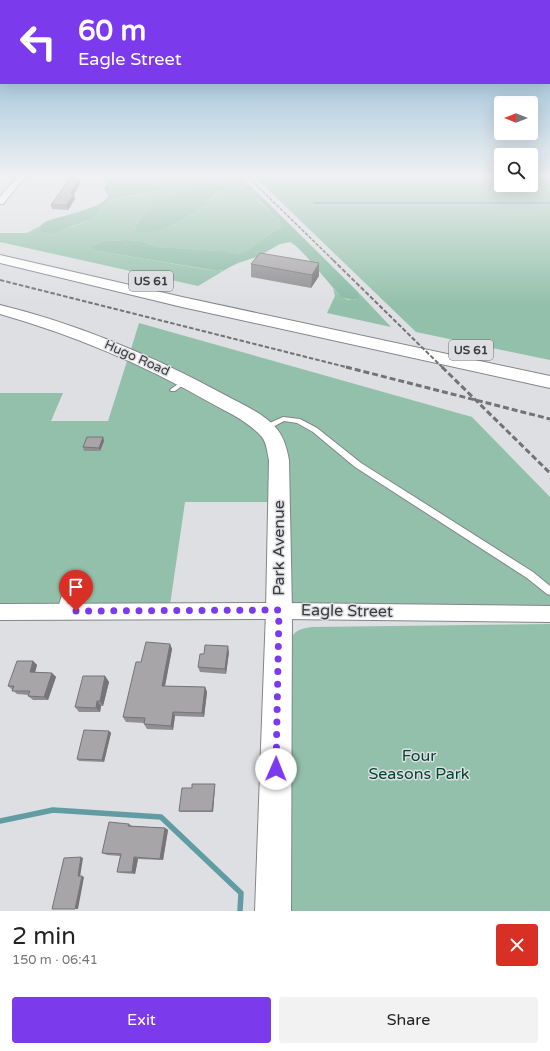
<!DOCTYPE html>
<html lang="en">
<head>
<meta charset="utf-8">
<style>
  body { margin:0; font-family:"Varela Round",sans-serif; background:#f2f2f2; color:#222; height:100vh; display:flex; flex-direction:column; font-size:15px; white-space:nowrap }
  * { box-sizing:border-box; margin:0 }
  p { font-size:13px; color:#767676 }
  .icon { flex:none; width:22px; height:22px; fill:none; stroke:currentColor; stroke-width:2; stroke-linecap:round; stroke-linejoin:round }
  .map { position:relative; height:911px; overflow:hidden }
  .panel { display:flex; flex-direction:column; background:#fff; flex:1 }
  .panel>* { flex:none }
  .guide { position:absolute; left:0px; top:0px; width:550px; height:84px; box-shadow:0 4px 16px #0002; background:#7c3aed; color:#fff; overflow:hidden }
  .needle { width:26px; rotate:270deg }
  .controls { position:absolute; left:494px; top:96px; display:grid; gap:8px }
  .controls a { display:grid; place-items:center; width:44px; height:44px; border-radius:4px; background:#fff; box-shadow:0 4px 16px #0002; font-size:20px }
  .pin { position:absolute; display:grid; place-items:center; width:34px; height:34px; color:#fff; margin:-41px -17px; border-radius:50% 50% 50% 0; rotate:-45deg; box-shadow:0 0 4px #0007 }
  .pin .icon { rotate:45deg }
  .me { position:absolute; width:44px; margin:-22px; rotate:1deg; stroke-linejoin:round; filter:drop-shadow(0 0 3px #0008) }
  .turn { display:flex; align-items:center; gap:14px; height:84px; padding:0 12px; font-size:18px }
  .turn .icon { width:52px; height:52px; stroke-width:2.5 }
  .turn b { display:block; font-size:28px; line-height:34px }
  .round { display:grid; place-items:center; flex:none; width:42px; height:42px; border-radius:4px; background:#f2f2f2 }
  .summary { display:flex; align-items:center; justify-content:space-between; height:68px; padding:0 12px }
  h1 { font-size:24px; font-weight:600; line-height:30px }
  .primary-button { display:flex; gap:8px; margin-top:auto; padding:8px 12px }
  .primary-button a { flex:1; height:46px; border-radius:4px; background:#7c3aed; color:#fff; font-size:16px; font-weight:600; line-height:46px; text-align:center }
  .primary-button a+a { background:#f2f2f2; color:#222 }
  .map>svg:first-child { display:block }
  .green { fill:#93c0ab }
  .forest { fill:#88baa4 }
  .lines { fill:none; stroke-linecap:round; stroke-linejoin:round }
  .stream-far1 { stroke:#619ca2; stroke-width:2 }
  .stream { stroke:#619ca2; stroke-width:5.5 }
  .lane-casing { stroke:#838588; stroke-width:2 }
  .street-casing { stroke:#838588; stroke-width:2 }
  .secondary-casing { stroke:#838588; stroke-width:2 }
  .primary-casing { stroke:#838588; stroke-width:2 }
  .lane { fill:#fff; fill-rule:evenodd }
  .street { fill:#fff; fill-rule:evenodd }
  .secondary { fill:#fff; fill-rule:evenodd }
  .primary { fill:#fff; fill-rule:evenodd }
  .rail-far2 { stroke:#717375; stroke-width:1.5; stroke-dasharray:3.5 1.5; stroke-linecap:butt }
  .rail-far1 { stroke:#717375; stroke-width:2; stroke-dasharray:4.5 2; stroke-linecap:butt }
  .rail { stroke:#717375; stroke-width:3; stroke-dasharray:6 3; stroke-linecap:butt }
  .wall { fill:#908e90 }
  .shaded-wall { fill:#767476 }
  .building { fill:#a8a5a8; stroke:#767476 }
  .route { stroke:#7c3aed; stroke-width:7; stroke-dasharray:0 12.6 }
  .labels { text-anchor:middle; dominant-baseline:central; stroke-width:3; stroke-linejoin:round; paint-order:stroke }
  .shield { fill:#dddfe2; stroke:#6b6c6e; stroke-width:1 }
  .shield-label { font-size:12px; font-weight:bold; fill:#3a3b3d }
  .street-label { font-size:13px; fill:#3a3b3d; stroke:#dddfe2 }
  .near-street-label { font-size:16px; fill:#3a3b3d; stroke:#dddfe2 }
  .near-park-label { font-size:16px; fill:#00452f; stroke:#dddfe2 }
</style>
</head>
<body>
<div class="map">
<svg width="550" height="911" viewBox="0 0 550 911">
  <rect width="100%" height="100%" fill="#dddfe2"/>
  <g class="green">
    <path d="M174 177H214L202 183 154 201 135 227 134 228 139 232C158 235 191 217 206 205 210 202 212 199 215 196 220 190 232 185 240 187 249 189 257 200 264 206 270 211 281 219 281 227L259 241 249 249 239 254 218 251 158 247 140 241 127 240 104 241 93 245 90 248 98 251 210 270 221 271 230 267 198 286 0 242V233H27L40 226 39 230C50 239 87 222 97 214 101 210 102 205 107 202 129 193 160 198 174 177Z"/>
    <polygon points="255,177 501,177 501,185 531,185 531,177 550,177 550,360 416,332"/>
    <path d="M333 288C339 297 352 305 360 296L358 292 391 327 327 313 335 296Z"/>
    <polygon points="139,323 472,417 550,497 550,606 294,604 288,596 282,443 206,387 131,349"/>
    <polygon points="128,358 236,413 255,429 264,441 270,458 270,502 185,502 170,605 0,605 0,393 63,393 51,421 108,421"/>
    <path d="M550 624V911H289L288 643C295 630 298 629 313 627Z"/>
  </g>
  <g class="forest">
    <path d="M110 177H174C159 198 132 192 109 201 102 204 101 211 95 216 90 220 61 231 55 233 49 234 44 233 39 231L40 226 45 222C58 216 103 209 108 196L104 188Z"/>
    <path d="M214 177H242L358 292 360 296 359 298 352 300 341 297 306 256 296 246 290 242 280 244 257 257 238 263 224 270 218 271 98 251 90 248 93 245 104 241 127 240 140 241 158 247 221 251 239 254 249 249 259 241 281 227 279 220C271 212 252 192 242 187 234 184 220 190 214 196 211 199 209 203 206 205 192 216 152 239 135 231V227L154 201 202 183Z"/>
  </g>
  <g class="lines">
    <polyline class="stream-far1" points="314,203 550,203"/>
    <polyline class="stream" points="0,821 53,810 161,817 241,893 240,911"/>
    <g class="lane-casing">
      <g id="lane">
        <polygon points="185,379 188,381 187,382 175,391 171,391 170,390 171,389"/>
        <polygon points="283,417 300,419 317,428 361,463 533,572 550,586 550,595 547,594 527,578 355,467 313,432 297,423 284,421 267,430 263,430 262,428 263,426"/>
        <polygon points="67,588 70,589 71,592 64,614 61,615 58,614 57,611 64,589"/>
      </g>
    </g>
    <g class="street-casing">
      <g id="street">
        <polygon points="17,177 25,177 3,204 0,204 0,197"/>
        <polygon points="284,603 550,606 550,622 284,619 0,620 0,604"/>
      </g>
    </g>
    <g class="secondary-casing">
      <path id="secondary" d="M0 305C78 324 153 356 223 394 241 404 264 413 277 429 284 438 287 449 289 460L292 611 291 911H255L266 611 269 460C267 453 267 443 262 437 248 421 227 412 209 402 143 364 73 335 0 314Z"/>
    </g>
    <g class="primary-casing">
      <polygon id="primary" points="0,255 182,297 550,376 550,388 182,307 0,263"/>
    </g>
    <use href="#lane" class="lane"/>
    <use href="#street" class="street"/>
    <use href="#secondary" class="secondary"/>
    <use href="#primary" class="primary"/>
    <polyline class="rail-far2" points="248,177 334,261"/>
    <g class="rail-far1">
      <polyline points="333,260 443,368"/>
      <polyline points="0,280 350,368"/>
    </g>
    <g class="rail">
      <polyline points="346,367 550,419"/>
      <polyline points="442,367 550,473"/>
    </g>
  </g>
  <g class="wall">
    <polygon points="79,179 80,184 74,194 75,199 68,210 52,209 51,205"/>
    <polygon points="319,263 319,276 311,288 251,277 251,264"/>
    <polygon points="103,437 104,441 100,451 84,451 83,447"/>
    <polygon points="170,644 172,649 165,686 205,687 207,692 204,717 175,716 173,730 147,729 144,724 144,723 126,722 123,717 141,662"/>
    <polygon points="229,652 226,674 200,672 198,667 204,654"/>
    <polygon points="33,661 37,665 35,672 52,673 56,677 48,700 33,700 28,696 29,695 17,694 8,686"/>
    <polygon points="105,676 109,682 103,706 101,706 100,712 79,712 75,707"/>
    <polygon points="109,731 111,733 104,762 79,761 77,759"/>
    <polygon points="215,786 213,812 180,812 179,811"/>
    <polygon points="129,824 132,826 165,828 168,830 163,860 138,859 135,874 121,873 117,872 120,856 107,855 102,853"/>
  </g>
  <g class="shaded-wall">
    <polygon points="79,179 80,184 74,194 75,199 68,210 66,205 70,194"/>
    <polygon points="319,263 319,276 311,288 312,275"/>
    <polygon points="103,437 104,441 100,451 99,448"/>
    <polygon points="170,644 172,649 164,691 162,686"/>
    <polygon points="228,646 229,652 226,674 225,669"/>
    <polygon points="33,661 37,665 34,676 30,672"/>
    <polygon points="52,673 56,677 48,700 44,697"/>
    <polygon points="105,676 109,682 103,706 100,701"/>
    <polygon points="205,687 207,692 204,717 202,713"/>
    <polygon points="97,701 101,706 100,712 96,708"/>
    <polygon points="173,712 175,716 173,730 171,726"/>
    <polygon points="109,731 111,733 104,762 102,760"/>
    <polygon points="215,784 215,786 213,812 212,811"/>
    <polygon points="165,828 168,830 163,860 160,859"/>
    <polygon points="81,857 83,858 80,877 78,876"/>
    <polygon points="134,857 138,859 135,874 132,872"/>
    <polygon points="82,876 84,877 78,909 75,909"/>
  </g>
  <g class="building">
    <polygon points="71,177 76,177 79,179 70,194 74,194 66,205 51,205"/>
    <polygon points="260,253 319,263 312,275 251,264"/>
    <polygon points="87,437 103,437 99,448 83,447"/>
    <polygon points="146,642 170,644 162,686 205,687 202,713 173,712 171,726 144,724 145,718 123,717 136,662 141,662"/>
    <polygon points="205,645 228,646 225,669 198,667 200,654 204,654"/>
    <polygon points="17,661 33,661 30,672 52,673 44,697 28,696 30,691 12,691 14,686 8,686"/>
    <polygon points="83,676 105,676 100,701 97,701 96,708 75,707"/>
    <polygon points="84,730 109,731 102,760 77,759"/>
    <polygon points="192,784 215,784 212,811 179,811 182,788 192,788"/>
    <polygon points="109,822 129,824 128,826 165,828 160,859 134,857 132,872 117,872 121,854 102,853"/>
    <polygon points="81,857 78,876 82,876 75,909 52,909 64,858"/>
  </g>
  <linearGradient id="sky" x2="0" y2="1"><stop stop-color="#72aacc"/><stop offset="0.58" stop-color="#f0f1f2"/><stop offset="1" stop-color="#f0f1f2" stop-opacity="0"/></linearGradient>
  <rect width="550" height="304" fill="url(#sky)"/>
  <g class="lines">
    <polyline class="route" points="76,611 279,610 276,769"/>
  </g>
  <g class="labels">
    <g class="shield">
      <rect x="129" y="271" width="44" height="20" rx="3"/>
      <rect x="449" y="340" width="44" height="20" rx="3"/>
    </g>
    <g class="shield-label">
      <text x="151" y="281">US 61</text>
      <text x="471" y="350">US 61</text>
    </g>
    <g class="street-label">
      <text transform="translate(137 358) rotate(24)">Hugo Road</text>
    </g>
    <g class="near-street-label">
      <text transform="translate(279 548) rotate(-90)">Park Avenue</text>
      <text transform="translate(347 611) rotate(1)">Eagle Street</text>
    </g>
    <g class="near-park-label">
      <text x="419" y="756">Four<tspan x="419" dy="18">Seasons Park</tspan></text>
    </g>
  </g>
</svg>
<div class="controls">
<a><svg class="needle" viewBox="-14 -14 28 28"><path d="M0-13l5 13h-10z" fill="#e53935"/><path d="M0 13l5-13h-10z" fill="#767676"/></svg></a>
<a><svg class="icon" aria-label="search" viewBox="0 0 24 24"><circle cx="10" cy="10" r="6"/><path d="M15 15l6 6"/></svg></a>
</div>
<div class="pin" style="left:76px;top:611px;background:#d93025"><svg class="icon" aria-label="arrive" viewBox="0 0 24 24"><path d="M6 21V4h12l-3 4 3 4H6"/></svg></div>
<svg class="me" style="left:276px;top:769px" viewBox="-20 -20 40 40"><circle r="19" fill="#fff"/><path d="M0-13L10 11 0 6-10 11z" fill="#7c3aed"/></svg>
<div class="guide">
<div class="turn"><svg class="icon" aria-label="left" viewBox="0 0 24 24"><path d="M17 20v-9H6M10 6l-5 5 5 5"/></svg><div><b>60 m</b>Eagle Street</div></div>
</div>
</div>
<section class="panel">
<div class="summary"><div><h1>2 min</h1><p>150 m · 06:41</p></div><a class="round" style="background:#d93025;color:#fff"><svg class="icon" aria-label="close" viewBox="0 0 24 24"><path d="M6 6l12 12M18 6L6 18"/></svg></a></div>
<div class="primary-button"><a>Exit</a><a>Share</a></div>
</section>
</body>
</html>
